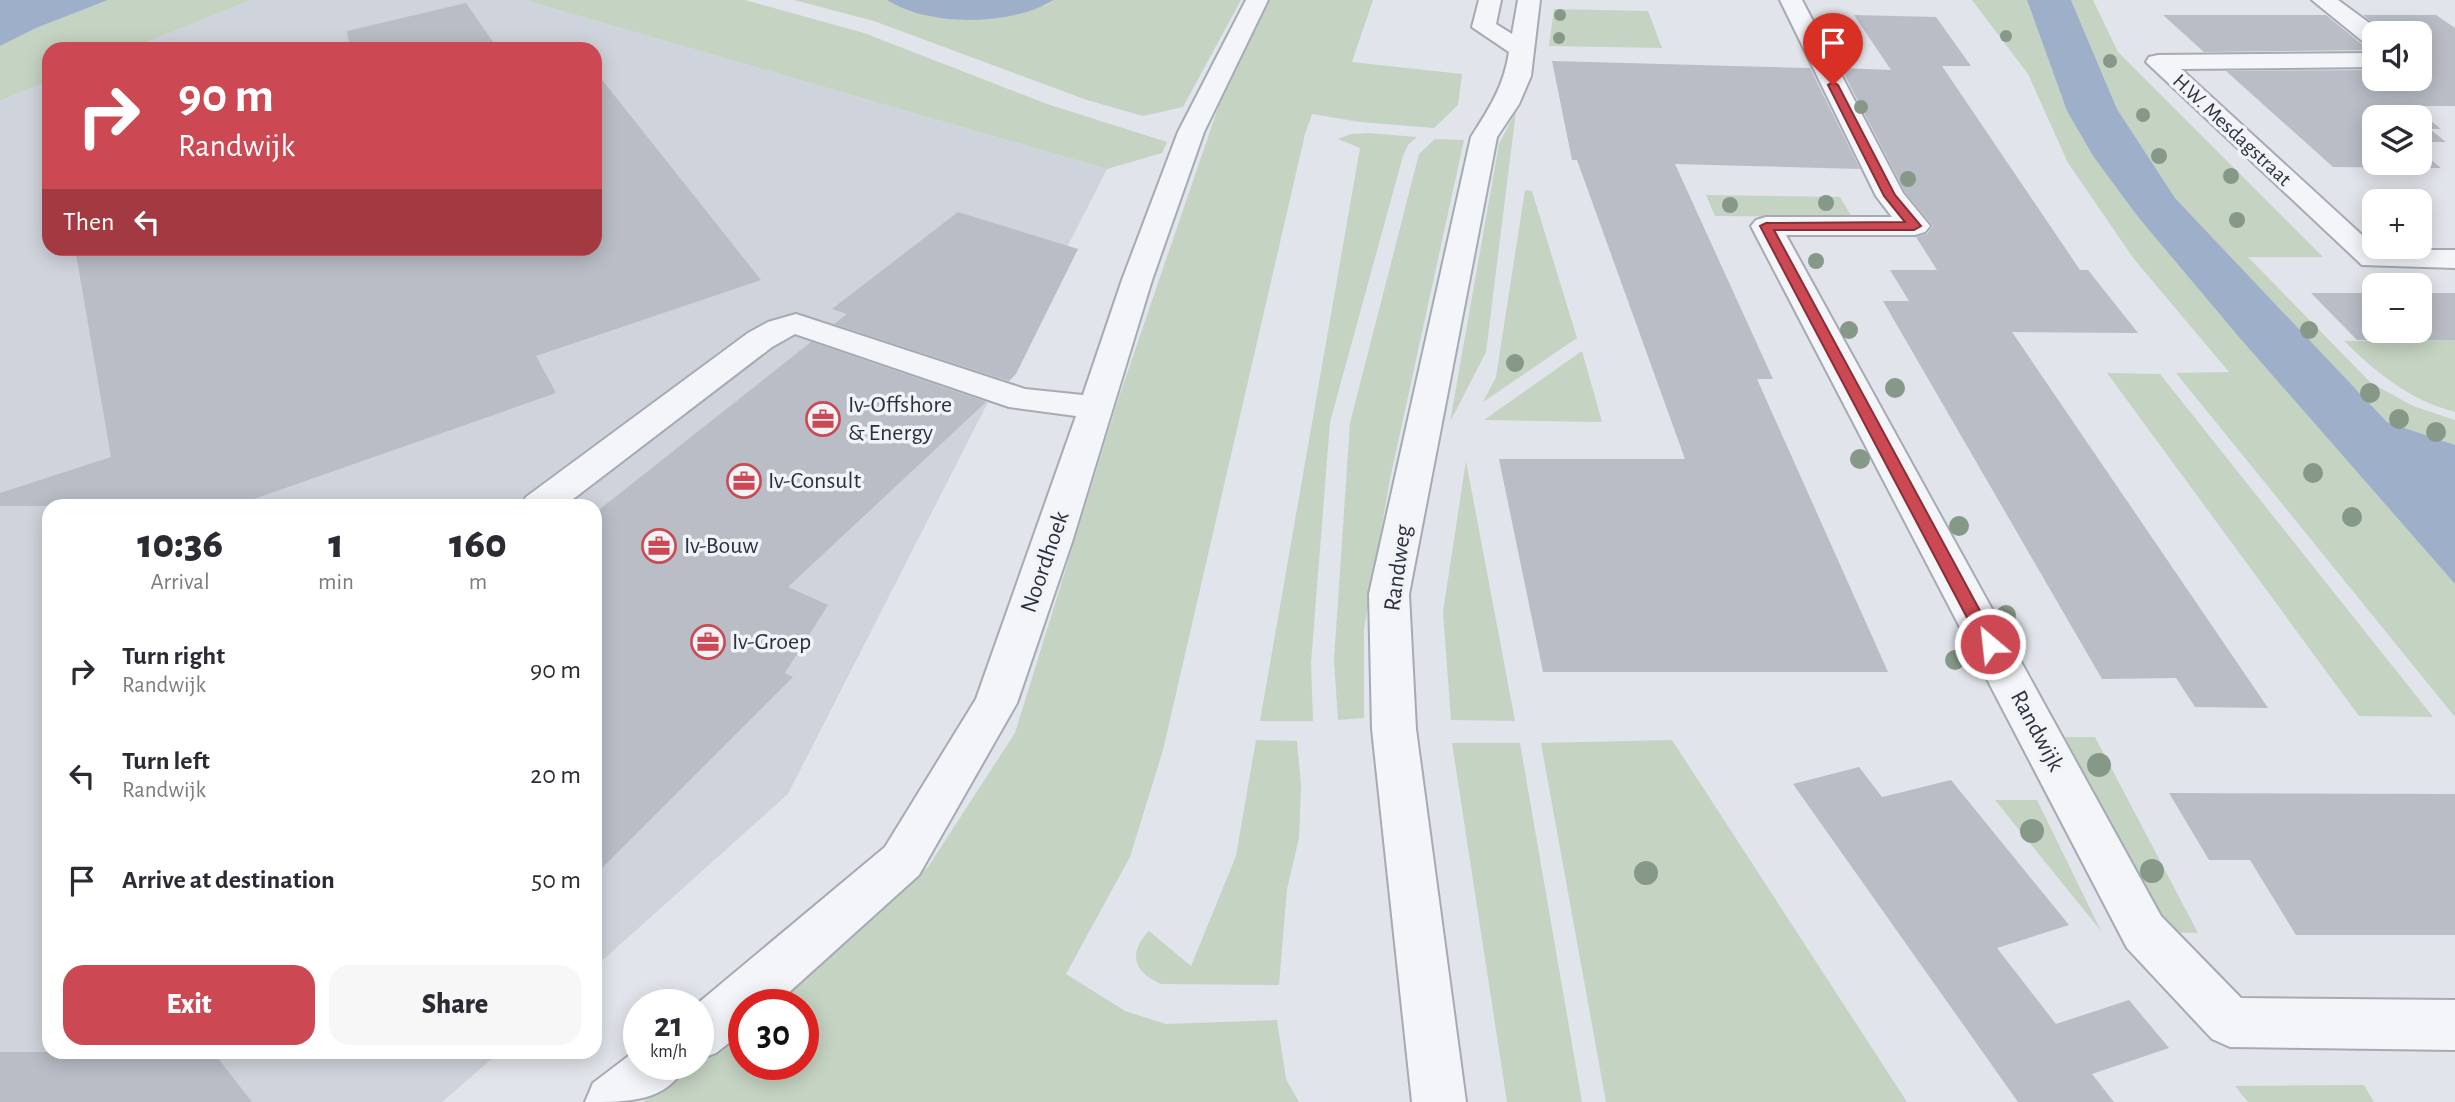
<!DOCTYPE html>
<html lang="en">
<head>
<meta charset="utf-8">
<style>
  body { margin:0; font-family:"Alegreya Sans",sans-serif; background:#f7f7f7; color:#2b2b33; height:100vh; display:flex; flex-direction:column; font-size:26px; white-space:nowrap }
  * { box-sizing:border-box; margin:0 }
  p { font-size:23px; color:#7c7c81 }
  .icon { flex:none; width:38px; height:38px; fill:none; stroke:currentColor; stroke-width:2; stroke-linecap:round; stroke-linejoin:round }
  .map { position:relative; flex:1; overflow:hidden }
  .details { position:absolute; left:42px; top:499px; width:560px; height:560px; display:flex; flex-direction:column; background:#fff; border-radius:21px; box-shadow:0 4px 18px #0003 }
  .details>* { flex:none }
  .hud { position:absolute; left:42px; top:42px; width:560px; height:214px; border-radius:21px; box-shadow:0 4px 18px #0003; background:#cc4953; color:#fff; overflow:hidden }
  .buttons { position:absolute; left:2362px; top:21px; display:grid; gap:14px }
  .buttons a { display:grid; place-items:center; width:70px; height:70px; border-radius:14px; background:#fff; box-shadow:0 4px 18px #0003; font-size:35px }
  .speed { position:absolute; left:623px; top:989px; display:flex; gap:14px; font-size:35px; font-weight:700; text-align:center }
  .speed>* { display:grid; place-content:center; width:91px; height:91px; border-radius:50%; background:#fff; box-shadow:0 4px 18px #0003; line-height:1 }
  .speed small { font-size:18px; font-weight:400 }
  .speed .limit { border:10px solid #d22; background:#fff; color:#111 }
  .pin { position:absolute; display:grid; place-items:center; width:60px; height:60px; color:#fff; margin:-72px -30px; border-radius:50% 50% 50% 0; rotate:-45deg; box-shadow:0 0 7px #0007 }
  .pin .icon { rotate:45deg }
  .me { position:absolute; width:77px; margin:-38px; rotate:332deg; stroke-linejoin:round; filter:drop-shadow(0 0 5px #0008) }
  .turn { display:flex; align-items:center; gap:24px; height:147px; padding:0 21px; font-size:32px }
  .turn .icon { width:91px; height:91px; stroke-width:2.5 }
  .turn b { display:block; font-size:49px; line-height:60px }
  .then { display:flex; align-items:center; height:66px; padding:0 21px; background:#0003; gap:14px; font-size:26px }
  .eta { display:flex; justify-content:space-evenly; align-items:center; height:119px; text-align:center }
  .eta b { font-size:42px; font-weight:800; line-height:49px }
  .button { display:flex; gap:14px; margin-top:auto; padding:14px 21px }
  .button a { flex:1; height:80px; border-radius:21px; background:#cc4953; color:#fff; font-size:28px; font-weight:800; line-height:80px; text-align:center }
  .button a+a { background:#f7f7f7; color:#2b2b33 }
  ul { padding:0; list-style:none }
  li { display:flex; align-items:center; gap:21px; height:105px; padding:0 21px }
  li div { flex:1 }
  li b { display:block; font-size:26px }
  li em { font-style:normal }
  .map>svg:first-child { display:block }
  .built { fill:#cfd3db }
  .green { fill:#c5d3c2 }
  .water { fill:#9dafc9 }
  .building { fill:#b8bdc6 }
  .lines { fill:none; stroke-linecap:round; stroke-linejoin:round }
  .minor-casing { stroke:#a6aab4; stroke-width:4 }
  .minor { fill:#f4f5f8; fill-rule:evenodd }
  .tree { fill:#869988 }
  .route { fill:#cc4953; stroke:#852f36; stroke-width:2 }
  .labels { text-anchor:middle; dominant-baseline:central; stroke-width:7; stroke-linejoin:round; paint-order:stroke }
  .far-street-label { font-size:21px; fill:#2a3041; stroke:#f1f3f7 }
  .poi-label { font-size:24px; fill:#2a3041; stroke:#f1f3f7; text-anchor:start }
  .street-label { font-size:24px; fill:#2a3041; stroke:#f1f3f7 }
</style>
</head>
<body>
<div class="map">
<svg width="2455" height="1102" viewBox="0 0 2455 1102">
  <rect width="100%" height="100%" fill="#e1e4ea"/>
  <polygon class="built" points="251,0 524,0 1107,169 788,794 595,967 595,506 49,506 49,1052 500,1052 442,1102 0,1102 0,101 49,81 49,248 595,248 595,49 130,49"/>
  <g class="green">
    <polygon points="108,0 251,0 130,49 49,49 49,81 0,101 0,46 36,28"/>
    <polygon points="524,0 745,0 864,33 1047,104 1167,142 1162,153 1107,169"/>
    <polygon points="794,0 887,0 897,6 1045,6 1054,0 1241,0 1183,107 1143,116 1087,100 874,21"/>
    <polygon points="1261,0 1373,0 1352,62 1462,74 1458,105 1434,128 1360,122 1312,114 1305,134 1163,750 1130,857 1066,974 1125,1011 1166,1024 1277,1020 1286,1079 1299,1102 643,1102 690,1064 698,1064 698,1057 744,1020 744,1064 803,1064 803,1004 762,1004 928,867 1015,733 1119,397 1243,35"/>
    <polygon points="1972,0 2027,0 2067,111 2093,156 2138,217 2238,336 2455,584 2455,717 2176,373 2229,372 2134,259 2068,163 2028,74"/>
    <polygon points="2071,0 2093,0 2118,52 2323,257 2248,257 2371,383 2413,406 2455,420 2455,445 2387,422 2175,198 2117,109"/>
    <polygon points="1554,9 1648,11 1662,48 1549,46"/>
    <polygon points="1516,111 1486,352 1450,422 1499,144"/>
    <polygon points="1368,133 1417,137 1408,145 1403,156 1330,422 1311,663 1313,721 1260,721 1360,148 1338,139 1351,134"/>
    <polygon points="1435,139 1464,140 1390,479 1364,629 1364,718 1338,720 1334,660 1350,423 1419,154"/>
    <polygon points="1525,190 1532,191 1577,338 1483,402 1496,377"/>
    <polygon points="1706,195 1840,197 1852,217 1715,216"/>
    <path d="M2455 340V412C2409 400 2377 373 2344 341Z"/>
    <polygon points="1582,351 1602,422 1484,420"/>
    <polygon points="2107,373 2160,374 2433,717 2359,716"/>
    <polygon points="1466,461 1515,721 1451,720 1443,612"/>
    <polygon points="2065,737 2095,737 2198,933 2166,932"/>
    <path d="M1256 740 1297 741 1301 786 1299 838 1287 889 1279 985 1161 984C1134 972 1127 954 1149 931L1191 966 1236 856Z"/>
    <polygon points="1672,740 1907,1102 1606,1102 1541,743"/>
    <polygon points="1452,743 1520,743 1582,1102 1507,1102"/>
    <polygon points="1995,800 2037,800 2101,931"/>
    <polygon points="2364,1085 2374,1102 2248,1102 2235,1086"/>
  </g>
  <g class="water">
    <polygon points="0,0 108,0 36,28 0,46"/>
    <path d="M887 0H1054C1011 26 929 27 887 0Z"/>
    <polygon points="2027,0 2071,0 2117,109 2175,198 2387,422 2455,445 2455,584 2238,336 2138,217 2093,156 2067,111"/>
  </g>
  <g class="building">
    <polygon points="466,3 498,49 350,49 347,31"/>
    <polygon points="1854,15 1936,17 1971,66 1942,66 2080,270 2088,270 2138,333 2012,332 2268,708 2195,707 2176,678 2102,679 1883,301 1909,301 1890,270 1937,270 1916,237 1927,234 1933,226 1905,192 1841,68 1891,70"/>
    <polygon points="2163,15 2326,15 2364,46 2375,50 2204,52"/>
    <polygon points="2363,15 2436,15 2455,28 2455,106 2412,106 2441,129 2430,129 2446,142 2420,142 2420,117 2375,117 2375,163 2420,163 2420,151 2441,168 2333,167 2226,71 2375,70 2375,79 2420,79 2420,33 2385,33"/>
    <polygon points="1552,61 1810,68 1860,169 1675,164 1773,379 1757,379 1888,672 1543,672 1499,459 1685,459 1577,160 1572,160"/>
    <polygon points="595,71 761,280 536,356 556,393 234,506 0,506 0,493 111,457 75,248 595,248"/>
    <polygon points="958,212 1078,249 1016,374 1009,381 834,324 847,314 832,309"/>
    <polygon points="2311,293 2375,293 2375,331 2420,331 2420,293 2455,293 2455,340 2357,340"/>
    <polygon points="811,342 986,402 788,587 828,605 785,673 793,677 595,875 595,513"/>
    <polygon points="1859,767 1882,797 1951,780 2069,925 1997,948 2056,1024 2129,1000 2169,1048 2092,1074 2114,1102 2018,1102 1793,784"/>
    <polygon points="2169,793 2455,794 2455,935 2296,935 2250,860 2209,860"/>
    <polygon points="0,1052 213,1052 252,1102 0,1102"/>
  </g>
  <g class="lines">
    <g class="minor-casing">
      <g id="minor">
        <polygon points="1246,0 1268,0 1204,132 1152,280 1072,542 1017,703 919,875 776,1004 744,1004 744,1031 716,1053 698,1060 697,1004 885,847 976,699 1076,416 1009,407 795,334 772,347 564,506 521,506 526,497 748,333 768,322 796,314 1025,389 1083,395 1122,280 1178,132"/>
        <path d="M1479 0H1501L1496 24 1512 34 1518 0H1540L1531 76 1519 104 1497 137 1409 594 1416 729 1466 1102H1412L1372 729 1369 594 1471 137C1489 109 1504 86 1509 52L1472 27Z"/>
        <polygon points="1780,0 1802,0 1903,193 1930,226 1925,232 1915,235 1786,235 2161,916 2241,998 2455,1000 2455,1050 2230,1047 2212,1039 2127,948 1751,226 1756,220 1766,217 1892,217 1876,196"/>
        <polygon points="2312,0 2338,0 2383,33 2375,33 2375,46 2366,44"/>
        <polygon points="2375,53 2375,67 2181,69 2375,247 2381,250 2455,250 2455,268 2362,265 2146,62 2149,57 2158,55"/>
        <path d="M639 1048V1064H687C666 1102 631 1102 585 1102L593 1083Z"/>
      </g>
    </g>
    <use href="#minor" class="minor"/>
  </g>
  <g class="tree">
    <circle cx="1560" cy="15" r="6"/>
    <circle cx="1819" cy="24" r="6"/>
    <circle cx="2006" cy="36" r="6"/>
    <circle cx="1559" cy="38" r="6"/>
    <circle cx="2110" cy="61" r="7"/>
    <circle cx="1861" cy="107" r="7"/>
    <circle cx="2143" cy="115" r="7"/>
    <circle cx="2159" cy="156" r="8"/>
    <circle cx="2231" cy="176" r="8"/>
    <circle cx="1908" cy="179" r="8"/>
    <circle cx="1826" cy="203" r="8"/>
    <circle cx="1730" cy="205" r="8"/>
    <circle cx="2237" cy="220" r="8"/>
    <circle cx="1816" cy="261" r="8"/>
    <circle cx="1849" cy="330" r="9"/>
    <circle cx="2309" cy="330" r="9"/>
    <circle cx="1515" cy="363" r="9"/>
    <circle cx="1895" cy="388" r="10"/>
    <circle cx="2370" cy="393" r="10"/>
    <circle cx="2399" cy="419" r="10"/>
    <circle cx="2436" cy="432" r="10"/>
    <circle cx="1860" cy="459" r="10"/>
    <circle cx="2313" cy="473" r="10"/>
    <circle cx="2352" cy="517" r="10"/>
    <circle cx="1959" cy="526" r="10"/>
    <circle cx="2006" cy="615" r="10"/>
    <circle cx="1955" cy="660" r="10"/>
    <circle cx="2099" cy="765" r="12"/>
    <circle cx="2032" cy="831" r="12"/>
    <circle cx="2152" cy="871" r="12"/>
    <circle cx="1646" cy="873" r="12"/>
  </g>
  <polygon class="route" points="1833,82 1838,85 1895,195 1921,226 1914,230 1774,230 1998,644 1990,650 1981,644 1760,226 1766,223 1905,222 1884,196 1828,85"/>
  <defs>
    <g id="office-ring" transform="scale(1.75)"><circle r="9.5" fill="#f1f3f7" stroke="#cc4953" stroke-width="1.5"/><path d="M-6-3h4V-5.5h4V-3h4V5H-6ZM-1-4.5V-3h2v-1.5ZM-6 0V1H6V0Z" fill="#cc4953"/></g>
  </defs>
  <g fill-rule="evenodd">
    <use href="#office-ring" x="823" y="419"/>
    <use href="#office-ring" x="744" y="481"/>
    <use href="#office-ring" x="659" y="546"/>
    <use href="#office-ring" x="708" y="642"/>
  </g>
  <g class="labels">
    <g class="far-street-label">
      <text transform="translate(2232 130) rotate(43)">H.W. Mesdagstraat</text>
    </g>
    <g class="poi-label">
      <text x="848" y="405">Iv-Offshore<tspan x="848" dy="28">&amp; Energy</tspan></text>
      <text x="768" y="481">Iv-Consult</text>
      <text x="684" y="546">Iv-Bouw</text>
      <text x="732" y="642">Iv-Groep</text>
    </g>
    <g class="street-label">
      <text transform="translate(1045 562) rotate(-71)">Noordhoek</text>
      <text transform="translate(1398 568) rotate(-82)">Randweg</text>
      <text transform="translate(2037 731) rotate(62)">Randwijk</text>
    </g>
  </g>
</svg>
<div class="buttons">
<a><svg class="icon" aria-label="sound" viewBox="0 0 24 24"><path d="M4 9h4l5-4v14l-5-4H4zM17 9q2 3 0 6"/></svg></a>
<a><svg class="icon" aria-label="layers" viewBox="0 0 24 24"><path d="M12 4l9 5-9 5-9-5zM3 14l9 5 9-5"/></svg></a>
<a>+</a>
<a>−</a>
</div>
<div class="speed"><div>21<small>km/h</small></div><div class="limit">30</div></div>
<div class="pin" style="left:1833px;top:85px;background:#d93025"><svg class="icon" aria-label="arrive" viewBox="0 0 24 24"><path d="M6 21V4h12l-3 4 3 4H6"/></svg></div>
<svg class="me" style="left:1990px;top:644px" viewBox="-20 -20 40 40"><circle r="17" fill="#cc4953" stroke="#fff" stroke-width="3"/><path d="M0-11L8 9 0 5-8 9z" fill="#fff"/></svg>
<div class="hud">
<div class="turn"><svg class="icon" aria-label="right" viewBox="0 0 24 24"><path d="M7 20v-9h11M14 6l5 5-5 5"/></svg><div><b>90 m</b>Randwijk</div></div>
<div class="then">Then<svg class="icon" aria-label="left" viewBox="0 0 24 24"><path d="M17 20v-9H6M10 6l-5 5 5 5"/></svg></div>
</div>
<section class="details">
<div class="eta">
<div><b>10:36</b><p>Arrival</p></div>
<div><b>1</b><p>min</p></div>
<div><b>160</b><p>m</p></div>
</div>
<ul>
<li><svg class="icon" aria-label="right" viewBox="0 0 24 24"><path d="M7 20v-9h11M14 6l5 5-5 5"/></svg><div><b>Turn right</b><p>Randwijk</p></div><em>90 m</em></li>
<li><svg class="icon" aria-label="left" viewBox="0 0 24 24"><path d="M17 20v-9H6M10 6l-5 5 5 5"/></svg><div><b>Turn left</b><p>Randwijk</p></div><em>20 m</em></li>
<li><svg class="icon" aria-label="arrive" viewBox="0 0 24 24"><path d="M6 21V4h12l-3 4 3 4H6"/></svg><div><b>Arrive at destination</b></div><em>50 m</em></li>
</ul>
<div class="button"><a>Exit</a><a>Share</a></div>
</section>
</div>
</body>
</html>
